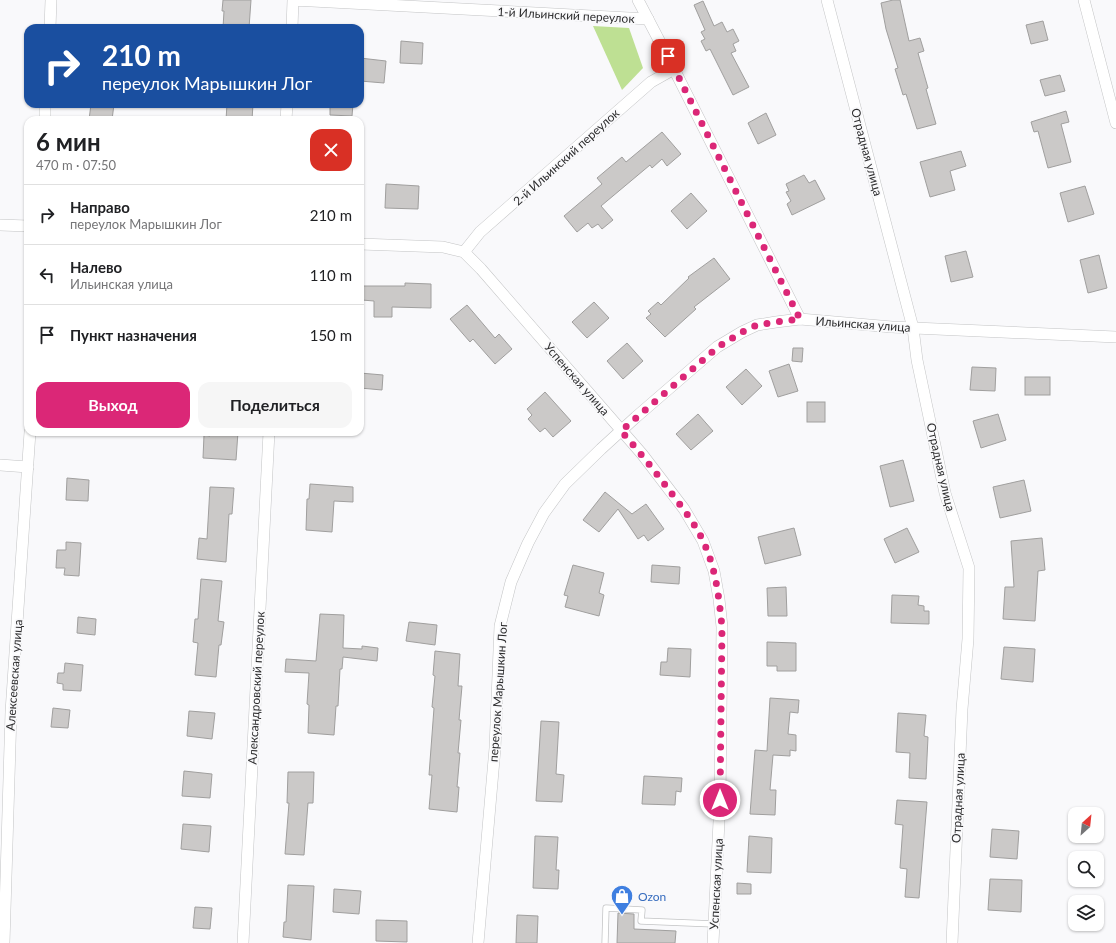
<!DOCTYPE html>
<html lang="ru">
<head>
<meta charset="utf-8">
<style>
  body { margin:0; font-family:Lato,sans-serif; background:#f6f6f6; color:#202124; height:100vh; display:flex; flex-direction:column; font-size:15px; white-space:nowrap }
  * { box-sizing:border-box; margin:0 }
  p { font-size:13px; color:#757577 }
  .icon { flex:none; width:22px; height:22px; fill:none; stroke:currentColor; stroke-width:2; stroke-linecap:round; stroke-linejoin:round }
  .map { position:relative; flex:1; overflow:hidden }
  .sheet { position:absolute; left:24px; top:116px; width:340px; height:320px; display:flex; flex-direction:column; background:#fff; border-radius:12px; box-shadow:0 1px 3px #0004 }
  .sheet>* { flex:none }
  .banner { position:absolute; left:24px; top:24px; width:340px; height:84px; border-radius:12px; box-shadow:0 1px 3px #0004; background:#1a4fa0; color:#fff; overflow:hidden }
  .needle { width:26px; rotate:27deg }
  .tools { position:absolute; left:1068px; top:807px; display:grid; gap:8px }
  .tools a { display:grid; place-items:center; width:36px; height:36px; border-radius:8px; background:#fff; box-shadow:0 1px 3px #0004; font-size:20px }
  .pin { position:absolute; display:grid; place-items:center; width:34px; height:34px; color:#fff; margin:-17px; border-radius:8px; box-shadow:0 2px 6px #0006 }
  .me { position:absolute; width:44px; margin:-22px; rotate:0deg; stroke-linejoin:round; filter:drop-shadow(0 0 3px #0008) }
  .turn { display:flex; align-items:center; gap:14px; height:84px; padding:0 12px; font-size:18px }
  .turn .icon { width:52px; height:52px; stroke-width:2.5 }
  .turn b { display:block; font-size:28px; line-height:34px }
  .round { display:grid; place-items:center; flex:none; width:42px; height:42px; border-radius:12px; background:#f6f6f6 }
  .overview { display:flex; align-items:center; justify-content:space-between; height:68px; padding:0 12px }
  h1 { font-size:24px; font-weight:700; line-height:30px }
  .primary-button { display:flex; gap:8px; margin-top:auto; padding:8px 12px }
  .primary-button a { flex:1; height:46px; border-radius:12px; background:#db2777; color:#fff; font-size:16px; font-weight:700; line-height:46px; text-align:center }
  .primary-button a+a { background:#f6f6f6; color:#202124 }
  ul { padding:0; list-style:none }
  li { display:flex; align-items:center; gap:12px; height:60px; padding:0 12px; border-top:1px solid #e0e0e0 }
  li div { flex:1 }
  li b { display:block; font-size:15px }
  li em { font-style:normal }
  .map>svg:first-child { display:block }
  .green { fill:#bee093 }
  .building { fill:#cbc9c8; stroke:#a09f9e }
  .lines { fill:none; stroke-linecap:round; stroke-linejoin:round }
  .lane-casing { stroke:#c3c4c5; stroke-width:7 }
  .street-casing { stroke:#c3c4c5; stroke-width:12 }
  .lane { stroke:#fff; stroke-width:5.5 }
  .street { stroke:#fff; stroke-width:11 }
  .route { stroke:#db2777; stroke-width:7; stroke-dasharray:0 12.6 }
  .labels { text-anchor:middle; dominant-baseline:central; stroke-width:3.5; stroke-linejoin:round; paint-order:stroke }
  .street-label { font-size:12px; fill:#2d2d2e; stroke:#f9f9fb }
  .shop-label { font-size:12px; fill:#366cbe; stroke:#f9f9fb; text-anchor:start }
</style>
</head>
<body>
<div class="map">
<svg width="1116" height="943" viewBox="0 0 1116 943">
  <rect width="100%" height="100%" fill="#f9f9fb"/>
  <polygon class="green" points="593,26 629,28 643,68 622,90"/>
  <g class="building">
    <polygon points="223,0 251,0 249,28 223,28 224,11 222,11"/>
    <polygon points="893,0 900,0 909,41 920,38 924,51 918,53 928,88 926,89 936,124 917,129 906,94 903,95 895,69 898,68 886,29 881,3"/>
    <polygon points="703,1 714,26 722,22 727,32 733,29 739,41 733,44 736,51 731,53 749,87 733,95 710,49 706,51 701,41 705,39 701,32 705,30 694,5"/>
    <polygon points="1043,21 1048,40 1031,44 1026,25"/>
    <polygon points="401,41 423,43 422,64 400,63"/>
    <polygon points="360,58 386,61 384,83 360,81"/>
    <polygon points="1060,75 1065,91 1045,96 1040,80"/>
    <polygon points="91,104 114,104 112,120 89,120"/>
    <polygon points="227,104 253,104 252,120 226,120"/>
    <polygon points="330,104 353,104 352,116 330,115"/>
    <polygon points="1066,111 1069,122 1061,124 1071,162 1048,168 1038,131 1034,132 1031,122"/>
    <polygon points="766,113 776,135 758,144 748,123"/>
    <polygon points="662,132 681,154 667,166 662,159 652,168 650,165 601,206 613,220 602,229 598,224 592,228 588,223 577,232 564,216 602,184 597,178 622,157 626,162"/>
    <polygon points="961,151 966,166 950,171 955,190 930,197 920,162"/>
    <polygon points="804,175 809,183 815,180 825,199 792,215 787,204 791,201 786,192 789,191 786,184"/>
    <polygon points="386,184 419,186 418,209 385,208"/>
    <polygon points="1085,186 1094,214 1068,222 1060,193"/>
    <polygon points="691,193 707,211 687,229 671,211"/>
    <polygon points="966,251 973,277 951,282 945,256"/>
    <polygon points="1099,255 1107,288 1088,293 1080,260"/>
    <polygon points="714,258 730,279 694,307 696,309 665,337 646,318 651,314 648,311 658,302 661,305 689,278 688,277"/>
    <polygon points="405,283 431,284 431,308 392,307 392,317 374,317 374,301 362,300 362,286 405,286"/>
    <polygon points="594,302 609,318 587,338 572,322"/>
    <polygon points="467,305 495,338 499,334 512,349 495,364 473,339 470,342 450,319"/>
    <polygon points="627,343 643,361 623,379 607,361"/>
    <polygon points="793,348 803,348 802,362 792,361"/>
    <polygon points="789,364 798,391 778,397 769,371"/>
    <polygon points="972,367 996,368 995,391 970,390"/>
    <polygon points="746,369 762,386 742,405 726,387"/>
    <polygon points="360,373 383,375 382,390 360,388"/>
    <rect x="1025" y="377" width="25" height="18"/>
    <polygon points="545,392 571,421 553,437 545,428 540,432 528,419 532,415 527,409"/>
    <rect x="807" y="402" width="18" height="20"/>
    <polygon points="698,414 713,431 691,450 676,434"/>
    <polygon points="998,414 1006,440 981,448 973,421"/>
    <polygon points="210,432 238,432 236,460 203,458 204,435 210,436"/>
    <polygon points="903,460 914,501 890,507 880,466"/>
    <polygon points="67,478 89,480 88,501 66,500"/>
    <polygon points="1024,480 1031,511 1000,518 993,487"/>
    <polygon points="310,484 353,487 353,502 334,501 332,532 306,530 307,499 309,499"/>
    <polygon points="210,487 234,488 232,514 229,514 226,562 197,559 199,538 207,539"/>
    <polygon points="605,492 632,514 646,504 664,529 648,541 644,535 638,539 618,509 599,532 583,520"/>
    <polygon points="794,528 801,555 765,564 758,537"/>
    <polygon points="907,528 919,552 895,563 884,539"/>
    <polygon points="1042,538 1045,570 1038,571 1035,621 1003,619 1005,587 1014,587 1011,541"/>
    <polygon points="66,542 81,543 79,576 64,575 65,568 56,568 57,550 66,550"/>
    <polygon points="573,565 604,573 599,593 604,595 599,616 565,607 568,596 564,595"/>
    <polygon points="652,565 680,567 679,584 651,582"/>
    <polygon points="201,579 222,581 218,621 224,622 221,645 219,645 216,677 195,675 198,643 193,642 195,619 198,619"/>
    <polygon points="786,587 787,616 768,616 767,588"/>
    <polygon points="892,595 919,596 918,605 924,606 924,611 929,611 929,624 891,623"/>
    <polygon points="320,614 344,615 343,648 362,649 362,646 378,648 377,661 343,657 342,669 340,669 338,706 336,706 334,735 308,733 309,705 307,704 309,673 285,672 286,659 316,661"/>
    <polygon points="78,617 96,619 95,635 77,633"/>
    <polygon points="409,622 437,625 435,645 406,641"/>
    <polygon points="767,642 796,643 796,671 777,671 777,666 767,666"/>
    <polygon points="1004,647 1035,649 1033,682 1001,679"/>
    <polygon points="668,648 691,649 690,677 660,675 661,662 667,662"/>
    <polygon points="435,651 460,654 458,686 462,686 459,720 461,720 458,753 460,753 457,787 459,787 457,812 429,809 432,775 429,775 434,708 432,707 435,676 433,675"/>
    <polygon points="65,663 83,665 81,691 63,690 63,684 57,683 58,673 64,673"/>
    <polygon points="770,698 799,700 798,713 790,712 788,734 796,735 796,751 790,750 790,756 773,755 770,790 776,790 775,815 750,814 755,750 767,751"/>
    <polygon points="53,708 70,710 68,728 51,727"/>
    <polygon points="189,711 215,713 212,739 187,736"/>
    <polygon points="898,713 926,715 924,736 928,737 926,779 909,778 910,753 896,752"/>
    <polygon points="541,721 559,722 556,774 564,775 562,802 536,801"/>
    <polygon points="184,771 212,774 210,798 182,796"/>
    <polygon points="288,772 314,772 313,803 308,803 304,855 285,854 289,803 287,803"/>
    <polygon points="644,776 682,778 681,792 676,791 675,805 642,804"/>
    <polygon points="897,800 927,802 919,898 905,897 907,869 900,868 903,825 895,824"/>
    <polygon points="183,824 211,826 209,852 181,849"/>
    <polygon points="992,829 1019,831 1017,859 990,857"/>
    <polygon points="535,836 558,837 556,870 559,870 558,889 533,888"/>
    <polygon points="749,836 772,838 771,873 747,872"/>
    <polygon points="990,879 1022,880 1021,912 988,910"/>
    <polygon points="737,883 751,884 751,894 737,894"/>
    <polygon points="288,885 314,886 311,940 283,937 284,922 286,922"/>
    <polygon points="334,889 361,891 359,914 333,912"/>
    <polygon points="195,907 212,908 210,929 193,928"/>
    <polygon points="618,913 634,914 634,929 676,931 675,943 617,943"/>
    <polygon points="517,915 538,916 537,943 516,943"/>
    <polygon points="376,920 407,921 407,942 376,941"/>
  </g>
  <g class="lines">
    <g class="lane-casing">
      <polyline id="lane" points="605,943 606,908 642,910 641,921 714,924"/>
    </g>
    <g class="street-casing">
      <g id="street">
        <polyline points="638,0 674,69 800,319"/>
        <polyline points="827,0 913,328 917,360 945,493 969,568 968,639 962,709 952,943"/>
        <polyline points="1084,0 1116,123"/>
        <polyline points="50,28 51,0"/>
        <polyline points="292,28 293,0 648,19"/>
        <polyline points="45,120 45,104"/>
        <polyline points="286,120 287,104"/>
        <polyline points="0,225 28,226"/>
        <polyline points="360,244 443,247 464,252 481,269 642,454 684,509 703,541 714,571 719,599 722,627 720,801 713,943"/>
        <polyline points="464,252 480,232 651,82 674,69"/>
        <polyline points="0,465 28,467"/>
        <polyline points="4,943 11,712 30,432"/>
        <polyline points="243,943 269,432"/>
        <polyline points="478,943 495,748 500,626 511,582 528,543 544,513 565,484 601,449 636,417 717,347 742,332 757,325 776,322 800,319 892,327 1116,337"/>
      </g>
    </g>
    <use href="#lane" class="lane"/>
    <use href="#street" class="street"/>
  </g>
  <g class="lines">
    <path class="route" d="M668 56 800 319 776 322 757 325 742 332 718 347 621 431C638 450 654 470 669 490 681 506 695 523 703 541 716 568 719 598 722 627L720 800"/>
  </g>
  <defs>
    <g id="shop-pin" transform="scale(1.15)"><path d="M0 17L-7.5 6A9.5 9.5 0 1 1 7.5 6Z" fill="#3f7fe0" stroke="#f9f9fb"/><path d="M-5-2.5h2.3a2.7 3.5 0 0 1 5.4 0H5L5.5 6h-11ZM-1.5-2.5h3a1.5 2.3 0 0 0-3 0Z" fill="#fff"/></g>
  </defs>
  <g fill-rule="evenodd">
    <use href="#shop-pin" x="622" y="896"/>
  </g>
  <g class="labels">
    <g class="street-label">
      <text transform="translate(566 15) rotate(3)">1-й Ильинский переулок</text>
      <text transform="translate(867 152) rotate(75)">Отрадная улица</text>
      <text transform="translate(566 157) rotate(-42)">2-й Ильинский переулок</text>
      <text transform="translate(863 324) rotate(4)">Ильинская улица</text>
      <text transform="translate(577 379) rotate(49)">Успенская улица</text>
      <text transform="translate(941 467) rotate(77)">Отрадная улица</text>
      <text transform="translate(14 675) rotate(-86)">Алексеевская улица</text>
      <text transform="translate(256 688) rotate(-87)">Александровский переулок</text>
      <text transform="translate(498 692) rotate(-86)">переулок Марышкин Лог</text>
      <text transform="translate(958 798) rotate(-87)">Отрадная улица</text>
      <text transform="translate(716 884) rotate(-87)">Успенская улица</text>
    </g>
    <g class="shop-label">
      <text x="638" y="896">Ozon</text>
    </g>
  </g>
</svg>
<div class="tools">
<a><svg class="needle" viewBox="-14 -14 28 28"><path d="M0-13l5 13h-10z" fill="#e53935"/><path d="M0 13l5-13h-10z" fill="#757577"/></svg></a>
<a><svg class="icon" aria-label="search" viewBox="0 0 24 24"><circle cx="10" cy="10" r="6"/><path d="M15 15l6 6"/></svg></a>
<a><svg class="icon" aria-label="layers" viewBox="0 0 24 24"><path d="M12 4l9 5-9 5-9-5zM3 14l9 5 9-5"/></svg></a>
</div>
<div class="pin" style="left:668px;top:56px;background:#d93025"><svg class="icon" aria-label="arrive" viewBox="0 0 24 24"><path d="M6 21V4h12l-3 4 3 4H6"/></svg></div>
<svg class="me" style="left:720px;top:800px" viewBox="-20 -20 40 40"><circle r="17" fill="#db2777" stroke="#fff" stroke-width="3"/><path d="M0-11L8 9 0 5-8 9z" fill="#fff"/></svg>
<div class="banner">
<div class="turn"><svg class="icon" aria-label="right" viewBox="0 0 24 24"><path d="M7 20v-9h11M14 6l5 5-5 5"/></svg><div><b>210 m</b>переулок Марышкин Лог</div></div>
</div>
<section class="sheet">
<div class="overview"><div><h1>6 мин</h1><p>470 m · 07:50</p></div><a class="round" style="background:#d93025;color:#fff"><svg class="icon" aria-label="close" viewBox="0 0 24 24"><path d="M6 6l12 12M18 6L6 18"/></svg></a></div>
<ul>
<li><svg class="icon" aria-label="right" viewBox="0 0 24 24"><path d="M7 20v-9h11M14 6l5 5-5 5"/></svg><div><b>Направо</b><p>переулок Марышкин Лог</p></div><em>210 m</em></li>
<li><svg class="icon" aria-label="left" viewBox="0 0 24 24"><path d="M17 20v-9H6M10 6l-5 5 5 5"/></svg><div><b>Налево</b><p>Ильинская улица</p></div><em>110 m</em></li>
<li><svg class="icon" aria-label="arrive" viewBox="0 0 24 24"><path d="M6 21V4h12l-3 4 3 4H6"/></svg><div><b>Пункт назначения</b></div><em>150 m</em></li>
</ul>
<div class="primary-button"><a>Выход</a><a>Поделиться</a></div>
</section>
</div>
</body>
</html>
